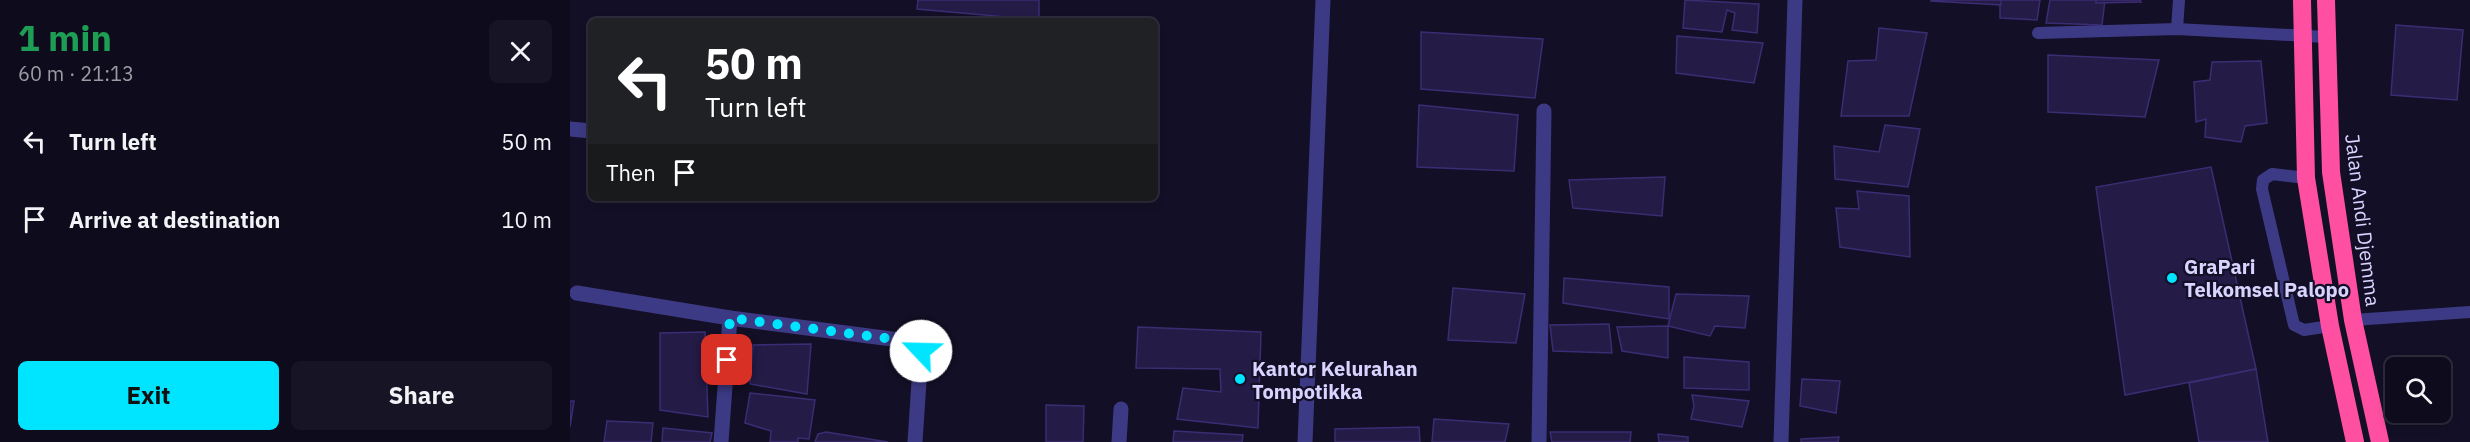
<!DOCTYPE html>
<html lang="en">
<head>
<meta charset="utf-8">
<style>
  body { margin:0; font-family:"IBM Plex Sans",sans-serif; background:#171425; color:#f1f3f6; height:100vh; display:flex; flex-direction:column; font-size:22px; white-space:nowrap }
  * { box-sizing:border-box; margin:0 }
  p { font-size:20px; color:#9b9ba3 }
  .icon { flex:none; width:33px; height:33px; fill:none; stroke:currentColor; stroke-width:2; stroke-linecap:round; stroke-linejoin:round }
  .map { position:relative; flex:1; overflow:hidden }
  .side { display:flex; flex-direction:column; background:#0e0b1c; width:570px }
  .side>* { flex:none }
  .hud { position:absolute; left:18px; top:18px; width:570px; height:183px; border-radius:9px; box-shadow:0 3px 9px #0003,0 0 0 2px #2e2b3b; background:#202124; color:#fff; overflow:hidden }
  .controls { position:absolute; left:1815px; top:357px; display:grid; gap:12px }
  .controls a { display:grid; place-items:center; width:66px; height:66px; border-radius:9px; background:#0e0b1c; box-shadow:0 3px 9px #0003,0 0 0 2px #2e2b3b; font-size:30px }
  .pin { position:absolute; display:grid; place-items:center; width:51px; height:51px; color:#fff; margin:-26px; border-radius:12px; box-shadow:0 3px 9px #0006 }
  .me { position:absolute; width:66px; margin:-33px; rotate:294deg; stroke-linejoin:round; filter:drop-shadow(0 0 4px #0008) }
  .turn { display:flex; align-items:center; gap:21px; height:126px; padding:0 18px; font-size:27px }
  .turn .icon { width:78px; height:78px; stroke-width:2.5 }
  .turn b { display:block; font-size:42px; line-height:51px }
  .then { display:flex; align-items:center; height:57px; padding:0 18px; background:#0003; gap:12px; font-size:22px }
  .round { display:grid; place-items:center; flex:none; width:63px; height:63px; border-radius:9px; background:#171425 }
  .headline { display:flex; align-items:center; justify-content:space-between; height:102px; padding:0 18px }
  h1 { font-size:36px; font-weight:700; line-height:45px; color:#1e9e55 }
  .primary-button { display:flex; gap:12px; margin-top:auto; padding:12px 18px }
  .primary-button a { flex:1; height:69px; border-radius:9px; background:#00e5ff; color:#111; font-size:24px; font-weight:700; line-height:69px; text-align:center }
  .primary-button a+a { background:#171425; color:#f1f3f6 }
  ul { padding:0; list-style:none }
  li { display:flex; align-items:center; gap:18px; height:78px; padding:0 18px }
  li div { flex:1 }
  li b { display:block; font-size:22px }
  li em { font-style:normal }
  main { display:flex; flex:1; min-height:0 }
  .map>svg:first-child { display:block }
  .building { fill:#241b47; stroke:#3b2d73; stroke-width:1.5 }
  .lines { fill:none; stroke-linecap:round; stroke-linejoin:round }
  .lane { stroke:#3d3a85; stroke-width:12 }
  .street { stroke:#3d3a85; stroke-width:15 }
  .highway { stroke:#ff4fa3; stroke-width:18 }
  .route { stroke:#00e5ff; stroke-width:10; stroke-dasharray:0 18 }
  .poi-dot { fill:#00e5ff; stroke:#130f26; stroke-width:2 }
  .labels { text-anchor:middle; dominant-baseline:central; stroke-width:4.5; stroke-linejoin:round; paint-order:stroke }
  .street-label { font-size:20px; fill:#d9d4ff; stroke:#130f26 }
  .poi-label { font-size:20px; font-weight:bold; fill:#d9d4ff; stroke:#130f26; text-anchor:start }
</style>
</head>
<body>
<main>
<section class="side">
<div class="headline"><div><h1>1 min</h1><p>60 m · 21:13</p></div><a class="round"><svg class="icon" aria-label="close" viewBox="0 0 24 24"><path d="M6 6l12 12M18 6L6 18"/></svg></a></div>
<ul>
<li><svg class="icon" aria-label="left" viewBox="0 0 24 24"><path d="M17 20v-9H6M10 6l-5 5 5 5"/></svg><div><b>Turn left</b></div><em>50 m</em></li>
<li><svg class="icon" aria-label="arrive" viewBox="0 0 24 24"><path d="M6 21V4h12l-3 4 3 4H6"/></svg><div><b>Arrive at destination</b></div><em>10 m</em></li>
</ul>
<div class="primary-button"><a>Exit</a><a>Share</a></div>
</section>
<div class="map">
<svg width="1900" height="442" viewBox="0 0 1900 442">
  <rect width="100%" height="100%" fill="#130f26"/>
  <g class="building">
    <polygon points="348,0 469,0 469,20 347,9"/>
    <polygon points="1115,0 1189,4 1187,33 1162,30 1165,13 1157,10 1152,32 1113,28"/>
    <polygon points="1430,0 1470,0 1467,20 1430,18"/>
    <polygon points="1431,0 1431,5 1361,1 1361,0"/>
    <polygon points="1480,0 1535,0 1532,25 1476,23"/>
    <polygon points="1526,0 1570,0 1571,2 1526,3"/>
    <polygon points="1826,25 1893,30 1887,100 1821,95"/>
    <polygon points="1309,28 1357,33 1339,116 1271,116 1278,61 1306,60"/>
    <polygon points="851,32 973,39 965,98 851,89"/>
    <polygon points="1107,36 1193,43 1184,83 1106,73"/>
    <polygon points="1478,55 1589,60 1575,117 1478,112"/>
    <polygon points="1691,61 1697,123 1675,126 1671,142 1635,137 1636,119 1626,122 1624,82 1640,80 1642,62"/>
    <polygon points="849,105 948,115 944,171 847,167"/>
    <polygon points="1315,125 1350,129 1338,187 1265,179 1264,146 1309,152"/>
    <polygon points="1641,167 1686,369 1555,395 1526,187"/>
    <polygon points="1095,177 1092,216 1003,208 999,180"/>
    <polygon points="1287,191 1339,196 1340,257 1270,247 1266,208 1289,209"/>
    <polygon points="994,278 1099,287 1099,319 993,303"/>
    <polygon points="883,288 955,294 946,343 878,340"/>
    <polygon points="1106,294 1179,296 1175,328 1145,326 1140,336 1098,326"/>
    <polygon points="1039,324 1042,353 983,351 980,325"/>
    <polygon points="1098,326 1098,358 1052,351 1047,327"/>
    <polygon points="568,327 691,332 688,428 607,419 613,388 651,392 650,369 566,368"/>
    <polygon points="135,332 138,417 90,410 90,333"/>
    <polygon points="241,344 237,394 180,384 183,345"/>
    <polygon points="1114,357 1179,362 1179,390 1114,388"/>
    <polygon points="1686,369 1698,442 1629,442 1619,383"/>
    <polygon points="1232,379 1270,381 1266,413 1230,406"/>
    <polygon points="180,393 245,400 239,439 228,438 228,442 200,442 201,431 175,423"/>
    <polygon points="1122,395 1179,401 1172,427 1121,419 1124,406"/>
    <polygon points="0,401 4,401 0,427"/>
    <polygon points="476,405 514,406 513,442 476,442"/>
    <polygon points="864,419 939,424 935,442 862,442"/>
    <polygon points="37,421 83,423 81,442 34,442"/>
    <polygon points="849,427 850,442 765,442 765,429"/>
    <polygon points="93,428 142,433 140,442 92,442"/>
    <polygon points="604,431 673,435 672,442 603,442"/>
    <polygon points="256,432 318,442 245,442 248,434"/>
    <polygon points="980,432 1061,432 1060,442 982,442"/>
    <polygon points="1088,434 1118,437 1118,442 1089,442"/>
    <polygon points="1269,437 1268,442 1231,442 1231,439"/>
  </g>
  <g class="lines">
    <g class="lane">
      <polyline points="1607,29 1609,0"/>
      <polyline points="1468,33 1607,29 1756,37"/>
      <polyline points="1736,178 1702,174 1693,180 1692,189 1724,325 1734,330 1760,326"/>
      <polyline points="1783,320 1900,312"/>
    </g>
    <g class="street">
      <polyline points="0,129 21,131"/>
      <polyline points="7,293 160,318 345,342 351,351 345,442"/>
      <polyline points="151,442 160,318"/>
      <polyline points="549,442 551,409"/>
      <polyline points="735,442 753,0"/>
      <polyline points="969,442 974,111"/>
      <polyline points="1211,442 1225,0"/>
    </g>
    <g class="highway">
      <polyline points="1732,0 1736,178 1760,326 1785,442"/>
      <polyline points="1756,0 1761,172 1783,320 1810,442"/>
    </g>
  </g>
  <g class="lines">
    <polyline class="route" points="157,360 160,318 345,342 351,351"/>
  </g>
  <g class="poi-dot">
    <circle cx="1602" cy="278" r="6"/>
    <circle cx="670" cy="379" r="6"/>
  </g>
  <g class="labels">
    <g class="street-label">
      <text transform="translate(1793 220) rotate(83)">Jalan Andi Djemma</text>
    </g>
    <g class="poi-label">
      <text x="1614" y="266">GraPari<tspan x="1614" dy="23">Telkomsel Palopo</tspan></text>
      <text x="682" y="368">Kantor Kelurahan<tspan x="682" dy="23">Tompotikka</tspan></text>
    </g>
  </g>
</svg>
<div class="controls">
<a><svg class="icon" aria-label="search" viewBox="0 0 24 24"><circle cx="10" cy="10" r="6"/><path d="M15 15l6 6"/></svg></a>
</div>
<div class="pin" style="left:157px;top:360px;background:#d93025"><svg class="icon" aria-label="arrive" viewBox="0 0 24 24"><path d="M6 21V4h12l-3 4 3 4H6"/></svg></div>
<svg class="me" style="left:351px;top:351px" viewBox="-20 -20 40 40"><circle r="19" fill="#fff"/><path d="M0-13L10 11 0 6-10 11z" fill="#00e5ff"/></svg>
<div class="hud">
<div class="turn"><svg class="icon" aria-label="left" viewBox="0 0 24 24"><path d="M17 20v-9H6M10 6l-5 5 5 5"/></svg><div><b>50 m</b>Turn left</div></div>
<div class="then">Then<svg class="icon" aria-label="arrive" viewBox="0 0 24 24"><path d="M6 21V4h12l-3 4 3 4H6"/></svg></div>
</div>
</div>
</main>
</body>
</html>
